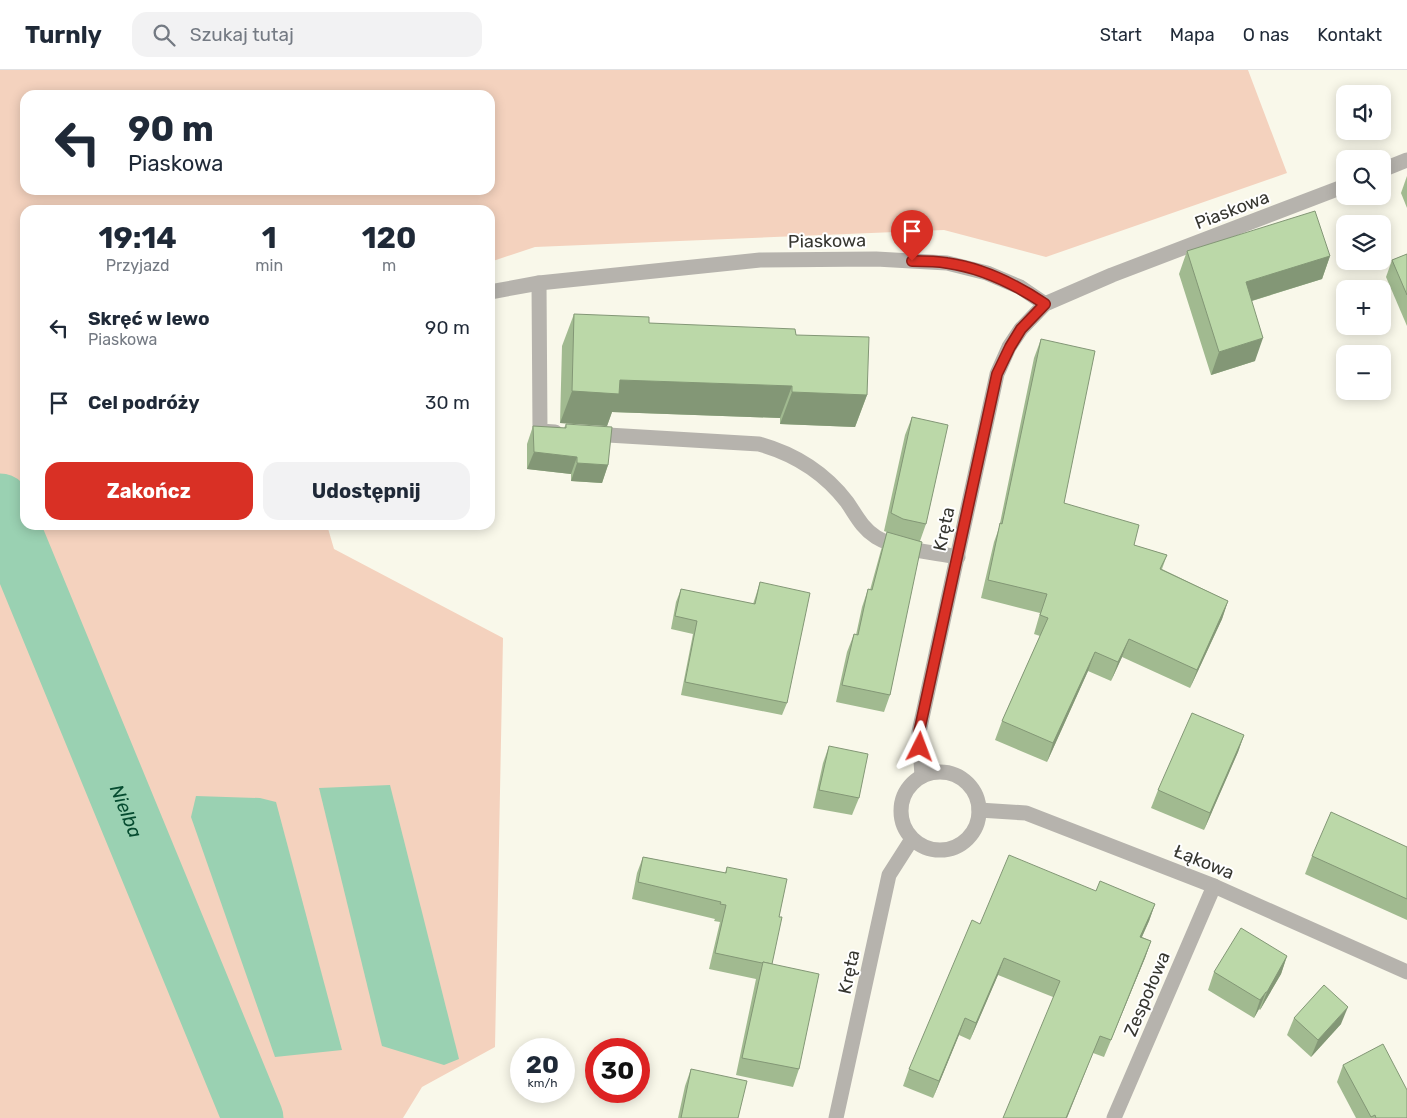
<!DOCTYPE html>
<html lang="pl">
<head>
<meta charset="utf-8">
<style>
  body { margin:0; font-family:Rubik,sans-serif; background:#f2f2f3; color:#1f2937; height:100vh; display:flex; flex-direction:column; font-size:19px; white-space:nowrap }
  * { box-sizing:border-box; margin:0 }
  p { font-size:16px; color:#747a83 }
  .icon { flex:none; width:28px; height:28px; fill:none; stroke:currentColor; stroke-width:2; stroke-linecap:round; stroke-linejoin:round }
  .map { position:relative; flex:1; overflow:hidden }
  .drawer { position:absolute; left:20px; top:135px; width:475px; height:325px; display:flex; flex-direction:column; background:#fff; border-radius:15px; box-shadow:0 2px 12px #0003 }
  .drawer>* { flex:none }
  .banner { position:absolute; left:20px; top:20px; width:475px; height:105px; border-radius:15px; box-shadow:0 2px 12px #0003; background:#fff; color:#1f2937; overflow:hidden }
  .fabs { position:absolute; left:1336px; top:15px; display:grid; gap:10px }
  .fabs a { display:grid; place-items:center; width:55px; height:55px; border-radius:10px; background:#fff; box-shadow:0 2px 12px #0003; font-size:25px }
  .speed { position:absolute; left:510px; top:968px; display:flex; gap:10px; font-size:25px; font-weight:700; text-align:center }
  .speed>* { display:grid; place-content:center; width:65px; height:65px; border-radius:50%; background:#fff; box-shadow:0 2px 12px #0003; line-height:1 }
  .speed small { font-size:12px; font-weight:400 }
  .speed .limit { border:8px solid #d22; background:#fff; color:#111 }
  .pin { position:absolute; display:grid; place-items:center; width:42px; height:42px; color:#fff; margin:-51px -21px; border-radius:50% 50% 50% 0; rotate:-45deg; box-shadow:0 0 5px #0007 }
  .pin .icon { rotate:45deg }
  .me { position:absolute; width:55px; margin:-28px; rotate:3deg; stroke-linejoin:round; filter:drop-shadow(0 0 4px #0008) }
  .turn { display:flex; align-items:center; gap:18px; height:105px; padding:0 25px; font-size:22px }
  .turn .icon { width:65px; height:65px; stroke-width:2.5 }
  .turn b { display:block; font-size:35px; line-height:42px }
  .eta { display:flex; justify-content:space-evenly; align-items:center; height:85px; text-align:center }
  .eta b { font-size:30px; font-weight:700; line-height:35px }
  .cta { display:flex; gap:10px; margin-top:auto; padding:10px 25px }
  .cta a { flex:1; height:58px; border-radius:15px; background:#d93025; color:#fff; font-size:20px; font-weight:700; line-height:58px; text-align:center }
  .cta a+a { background:#f2f2f3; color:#1f2937 }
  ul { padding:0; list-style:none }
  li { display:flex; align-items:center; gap:15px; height:75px; padding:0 25px }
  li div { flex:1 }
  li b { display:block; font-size:19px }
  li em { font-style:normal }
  header { display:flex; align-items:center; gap:30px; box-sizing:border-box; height:70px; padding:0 25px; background:#fff; border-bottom:1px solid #e0e1e3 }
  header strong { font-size:24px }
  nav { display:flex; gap:28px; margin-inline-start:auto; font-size:18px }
  .search { width:350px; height:45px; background:#f2f2f3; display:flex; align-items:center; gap:12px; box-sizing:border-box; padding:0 18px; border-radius:15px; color:#747a83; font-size:19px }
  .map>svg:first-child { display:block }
  .green { fill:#f4d2be; fill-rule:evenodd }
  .water { fill:#9ad1b2 }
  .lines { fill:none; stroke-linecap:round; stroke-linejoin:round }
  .river { stroke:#9ad1b2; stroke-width:61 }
  .minor { stroke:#b6b3ad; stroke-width:15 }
  .wall { fill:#a1ba90 }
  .shaded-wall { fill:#839776 }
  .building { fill:#bbd8a8; stroke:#839776 }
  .route-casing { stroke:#8d1f18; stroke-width:12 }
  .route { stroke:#d93025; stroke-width:9 }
  .labels { text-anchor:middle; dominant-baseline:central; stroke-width:4; stroke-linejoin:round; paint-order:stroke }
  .street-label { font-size:18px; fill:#363630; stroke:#fff }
  .water-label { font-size:19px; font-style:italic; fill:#064c30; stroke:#fff }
</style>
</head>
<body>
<header>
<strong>Turnly</strong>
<div class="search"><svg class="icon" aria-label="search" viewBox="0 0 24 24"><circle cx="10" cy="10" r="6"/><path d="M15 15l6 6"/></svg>Szukaj tutaj</div>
<nav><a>Start</a><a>Mapa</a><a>O nas</a><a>Kontakt</a></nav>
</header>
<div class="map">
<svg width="1407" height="1048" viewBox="0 0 1407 1048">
  <rect width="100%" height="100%" fill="#f9f8ea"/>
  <path class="green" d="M0 0H1248L1287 103 1046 187 944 160 535 177 490 192V140H25V455H327L334 479 503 568 495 977 422 1017 403 1048H0ZM25 25H490V120H25Z"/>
  <g class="water">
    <polygon points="390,715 459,989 444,995 382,976 319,718"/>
    <polygon points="196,726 260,728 276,732 342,980 275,987 191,747"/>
  </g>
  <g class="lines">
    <path class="river" id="s1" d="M0 434 253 1048"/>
    <g class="minor">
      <polyline points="1382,100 1407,90"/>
      <polyline points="539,213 540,361 555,362"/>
      <polyline points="490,222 539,213 760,190 876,189 947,193 987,203 1020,217 1045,234"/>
      <path d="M591 364 759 374C795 384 824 402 847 432 856 445 862 458 876 467 897 480 933 482 958 487"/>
      <circle cx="940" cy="741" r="39"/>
      <polyline points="922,706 919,662 997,304 1009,277 1021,259 1045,234 1112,205 1345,116"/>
      <polyline points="979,740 1026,743 1214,816 1407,902"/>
      <polyline points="836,1048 889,805 912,769"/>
      <polyline points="1114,1048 1214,816"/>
    </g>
  </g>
  <g class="wall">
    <polygon points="1407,106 1407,138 1401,123"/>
    <polygon points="1187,181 1330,186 1322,209 1252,231 1255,291 1211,305 1179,204"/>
    <polygon points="1407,184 1407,256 1386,207 1392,190"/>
    <polygon points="574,244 649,253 796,265 867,325 855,357 780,354 780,348 612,342 607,356 560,353 562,276"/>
    <polygon points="1041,269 1064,433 1134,475 1167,485 1162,499 1228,531 1222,549 1190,618 1122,587 1111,611 1088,601 1047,692 995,670 1002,651 1040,566 1034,564 1040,543 981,528 994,472 999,458 1034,288"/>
    <polygon points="912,347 926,454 920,471 890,625 884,642 836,632 847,582 854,564 856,565 862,537 868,519 870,520 881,480 887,462 892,464 884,461 905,365"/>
    <polygon points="566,354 608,395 602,413 571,411 571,404 527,399 527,374 533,356 564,358"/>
    <polygon points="760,512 787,633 782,645 681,625 693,564 671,559 676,532 681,519 753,534 756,525"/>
    <polygon points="1244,665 1238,682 1204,760 1151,738 1158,720"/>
    <polygon points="829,676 859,728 852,745 813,738 823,693"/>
    <polygon points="1407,777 1407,850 1305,804 1312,786"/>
    <polygon points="643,787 725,803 727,797 779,847 772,894 799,999 793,1017 736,1005 756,909 709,899 720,852 714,851 715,849 632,829 637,803"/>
    <polygon points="1096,821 1155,834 1149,851 1142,867 1151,871 1145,888 1104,987 1093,983 1053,927 998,905 970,970 959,965 933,1028 903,1016 909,999 980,854"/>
    <polygon points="1287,886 1281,904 1260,940 1259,939 1254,948 1208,920 1214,902"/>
    <polygon points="1294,948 1341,954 1311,987 1287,965"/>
    <polygon points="1343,995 1407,1048 1356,1048 1337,1012"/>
    <polygon points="691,999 738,1048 678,1048 685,1016"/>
  </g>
  <g class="shaded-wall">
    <polygon points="1330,186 1322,209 1238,235 1246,212"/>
    <polygon points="1263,268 1255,291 1211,305 1219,282"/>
    <polygon points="490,299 493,299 490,306"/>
    <polygon points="620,310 792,316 780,348 612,342 607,356 560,353 572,321"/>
    <polygon points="792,322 867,325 855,357 780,354"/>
    <polygon points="534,382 577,387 571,404 527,399"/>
    <polygon points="577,393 608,395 602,413 571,411"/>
    <polygon points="1228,531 1222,549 1190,618 1197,600"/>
    <polygon points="1129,569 1122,587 1111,611 1118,592"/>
    <polygon points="1095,582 1088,601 1047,692 1053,673"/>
    <polygon points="1244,665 1238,682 1204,760 1210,743"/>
    <polygon points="1155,834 1149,851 1134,884 1140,867"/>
    <polygon points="1151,871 1145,888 1104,987 1111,970"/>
    <polygon points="1287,886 1281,904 1260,940 1267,922"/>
    <polygon points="1004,888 998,905 970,970 976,953"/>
    <polygon points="1266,922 1259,939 1254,948 1260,930"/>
    <polygon points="1348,937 1341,954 1311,987 1318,970"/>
    <polygon points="965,948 959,965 933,1028 939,1011"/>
    <polygon points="1100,966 1093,983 1067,1048 1066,1048"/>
  </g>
  <g class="building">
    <polygon points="1315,141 1330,186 1246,212 1263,268 1219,282 1187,181"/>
    <polygon points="1407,184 1407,225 1392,190"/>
    <polygon points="574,244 649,247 649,253 795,259 796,265 869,267 867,325 792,322 792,316 620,310 619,324 572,321"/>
    <polygon points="1041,269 1095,281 1064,433 1139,455 1134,475 1167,485 1160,499 1228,531 1197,600 1129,569 1118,592 1095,582 1053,673 1002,651 1048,548 1040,545 1047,524 988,510 1000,453 1002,454"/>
    <polygon points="490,274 493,299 490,299"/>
    <polygon points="912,347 948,355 926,454 903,449 891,443"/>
    <polygon points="566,354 612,357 608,395 577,393 577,387 534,382 533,356 566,358"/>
    <polygon points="887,462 922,472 890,625 842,615 854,564 858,565 868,519 872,520"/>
    <polygon points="760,512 810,523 787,633 685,612 697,551 675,546 681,519 755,534"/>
    <polygon points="1192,643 1244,665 1210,743 1158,720"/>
    <polygon points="829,676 868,684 859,728 819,720"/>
    <polygon points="1331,742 1407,777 1407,829 1312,786"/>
    <polygon points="1009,785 1096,821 1100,811 1155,834 1140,867 1151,871 1111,970 1100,966 1066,1048 1003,1048 1060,911 1004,888 976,953 965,948 939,1011 909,999 972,850 980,854"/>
    <polygon points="643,787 726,803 727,797 787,809 779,847 782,847 772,894 763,892 762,893 715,883 726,835 720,834 721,832 638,812"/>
    <polygon points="1241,858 1287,886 1267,922 1266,922 1260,930 1214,902"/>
    <polygon points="763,892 819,904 799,999 742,988"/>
    <polygon points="1324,915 1348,937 1318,970 1294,948"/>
    <polygon points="1383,974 1407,1020 1407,1048 1376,1048 1375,1045 1371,1047 1343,995"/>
    <polygon points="691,999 747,1011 738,1048 681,1048"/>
  </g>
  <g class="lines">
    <g class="route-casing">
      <path id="route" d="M912 191C924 191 936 191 947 193 983 198 1015 214 1045 234L1021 259 1010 277 997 304 919 662 920 677"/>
    </g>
    <use href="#route" class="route"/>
  </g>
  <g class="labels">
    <g class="street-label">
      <text transform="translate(1232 140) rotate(-21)">Piaskowa</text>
      <text transform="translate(827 171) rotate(-1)">Piaskowa</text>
      <text transform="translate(944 459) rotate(-78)">Kręta</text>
      <text transform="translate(1204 792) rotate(22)">Łąkowa</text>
      <text transform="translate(849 902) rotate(-78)">Kręta</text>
      <text transform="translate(1147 924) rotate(-67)">Zespołowa</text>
    </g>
    <g class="water-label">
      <text stroke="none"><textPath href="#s1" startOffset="332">Nielba</textPath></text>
    </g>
  </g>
</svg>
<div class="fabs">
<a><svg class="icon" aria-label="sound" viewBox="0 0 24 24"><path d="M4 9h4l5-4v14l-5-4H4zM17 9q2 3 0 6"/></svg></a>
<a><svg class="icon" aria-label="search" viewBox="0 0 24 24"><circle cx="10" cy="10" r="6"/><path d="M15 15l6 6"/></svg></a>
<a><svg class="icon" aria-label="layers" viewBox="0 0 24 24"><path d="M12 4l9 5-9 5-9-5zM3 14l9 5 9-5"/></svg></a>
<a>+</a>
<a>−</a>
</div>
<div class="speed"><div>20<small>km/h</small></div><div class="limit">30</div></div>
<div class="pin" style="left:912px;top:191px;background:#d93025"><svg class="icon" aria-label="arrive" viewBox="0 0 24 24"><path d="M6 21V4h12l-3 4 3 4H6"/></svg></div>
<svg class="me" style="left:920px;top:677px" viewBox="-20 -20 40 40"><path d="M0-17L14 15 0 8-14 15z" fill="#d93025" stroke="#fff" stroke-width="4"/></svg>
<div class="banner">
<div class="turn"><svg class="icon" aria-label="left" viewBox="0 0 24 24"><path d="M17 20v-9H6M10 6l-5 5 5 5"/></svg><div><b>90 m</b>Piaskowa</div></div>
</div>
<section class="drawer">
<div class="eta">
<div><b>19:14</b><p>Przyjazd</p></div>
<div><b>1</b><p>min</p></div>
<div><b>120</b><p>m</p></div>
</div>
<ul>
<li><svg class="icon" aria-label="left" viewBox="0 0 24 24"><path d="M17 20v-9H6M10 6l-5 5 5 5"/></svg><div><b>Skręć w lewo</b><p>Piaskowa</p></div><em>90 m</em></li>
<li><svg class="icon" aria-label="arrive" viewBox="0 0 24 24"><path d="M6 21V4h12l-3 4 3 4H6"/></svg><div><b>Cel podróży</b></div><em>30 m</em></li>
</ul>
<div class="cta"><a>Zakończ</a><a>Udostępnij</a></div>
</section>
</div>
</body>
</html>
